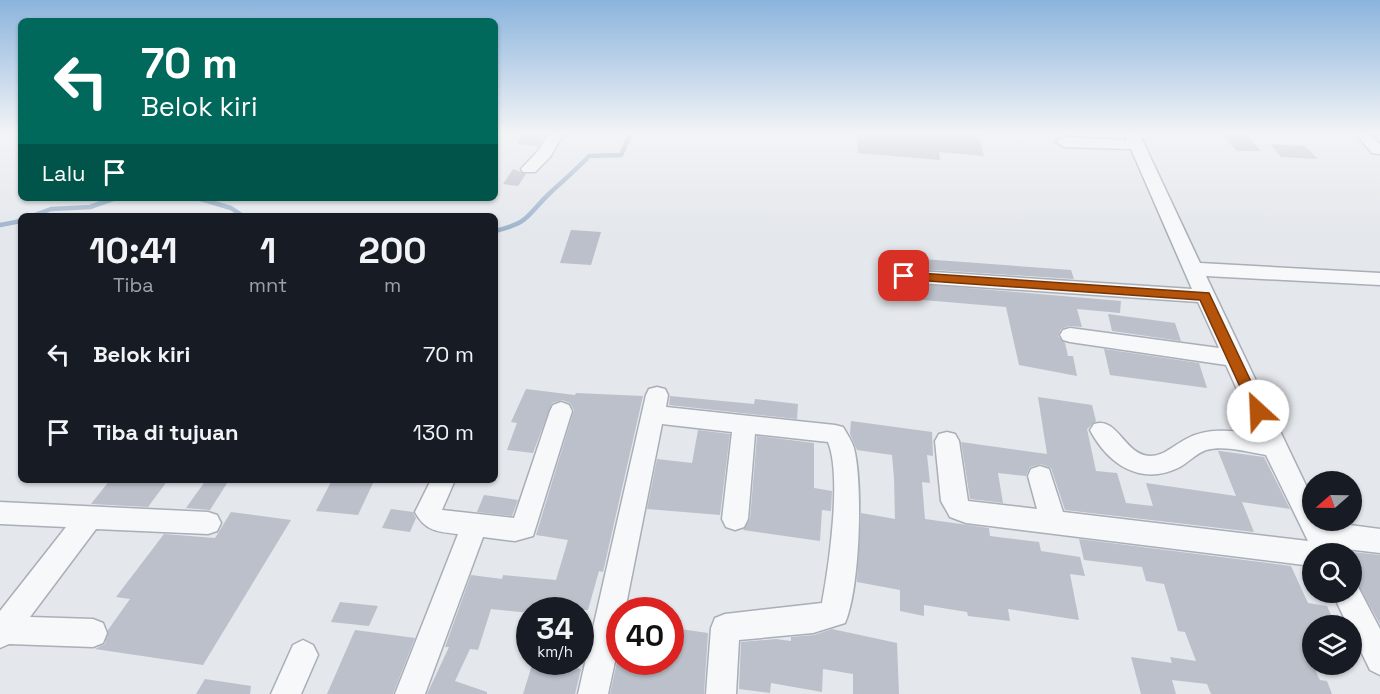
<!DOCTYPE html>
<html lang="id">
<head>
<meta charset="utf-8">
<style>
  body { margin:0; font-family:"Space Grotesk",sans-serif; background:#20242c; color:#f1f3f6; height:100vh; display:flex; flex-direction:column; font-size:22px; white-space:nowrap }
  * { box-sizing:border-box; margin:0 }
  p { font-size:20px; color:#9ea1a6 }
  .icon { flex:none; width:33px; height:33px; fill:none; stroke:currentColor; stroke-width:2; stroke-linecap:round; stroke-linejoin:round }
  .map { position:relative; flex:1; overflow:hidden }
  .details { position:absolute; left:18px; top:213px; width:480px; height:270px; display:flex; flex-direction:column; background:#171b24; border-radius:9px; box-shadow:0 2px 4px #0004 }
  .details>* { flex:none }
  .top-card { position:absolute; left:18px; top:18px; width:480px; height:183px; border-radius:9px; box-shadow:0 2px 4px #0004; background:#00695c; color:#fff; overflow:hidden }
  .needle { width:39px; rotate:250deg }
  .fabs { position:absolute; left:1302px; top:471px; display:grid; gap:12px }
  .fabs a { display:grid; place-items:center; width:60px; height:60px; border-radius:50%; background:#171b24; box-shadow:0 2px 4px #0004; font-size:30px }
  .speed { position:absolute; left:516px; top:597px; display:flex; gap:12px; font-size:30px; font-weight:700; text-align:center }
  .speed>* { display:grid; place-content:center; width:78px; height:78px; border-radius:50%; background:#171b24; box-shadow:0 2px 4px #0004; line-height:1 }
  .speed small { font-size:15px; font-weight:400 }
  .speed .limit { border:9px solid #d22; background:#fff; color:#111 }
  .pin { position:absolute; display:grid; place-items:center; width:51px; height:51px; color:#fff; margin:-26px; border-radius:12px; box-shadow:0 3px 9px #0006 }
  .me { position:absolute; width:66px; margin:-33px; rotate:335deg; stroke-linejoin:round; filter:drop-shadow(0 0 4px #0008) }
  .turn { display:flex; align-items:center; gap:21px; height:126px; padding:0 24px; font-size:27px }
  .turn .icon { width:78px; height:78px; stroke-width:2.5 }
  .turn b { display:block; font-size:42px; line-height:51px }
  .then { display:flex; align-items:center; height:57px; padding:0 24px; background:#0003; gap:12px; font-size:22px }
  .eta { display:flex; justify-content:space-evenly; align-items:center; height:102px; text-align:center }
  .eta b { font-size:36px; font-weight:700; line-height:42px }
  ul { padding:0; list-style:none }
  li { display:flex; align-items:center; gap:18px; height:78px; padding:0 24px }
  li div { flex:1 }
  li b { display:block; font-size:22px }
  li em { font-style:normal }
  .map>svg:first-child { display:block }
  .lines { fill:none; stroke-linecap:round; stroke-linejoin:round }
  .stream { stroke:#9fb4cc; stroke-width:4.5 }
  .building { fill:#bbc0ca }
  .minor-casing { stroke:#a9aeb7; stroke-width:3 }
  .minor { fill:#f7f8fa; fill-rule:evenodd }
  .route { fill:#b45309; stroke:#753606; stroke-width:1.5 }
</style>
</head>
<body>
<div class="map">
<svg width="1380" height="694" viewBox="0 0 1380 694">
  <rect width="100%" height="100%" fill="#e4e7ec"/>
  <g class="lines">
    <g class="stream">
      <polyline points="197,198 231,208 243,216"/>
      <polyline points="32,216 51,209 90,207 116,198"/>
      <polyline points="0,225 21,221"/>
      <path d="M495 231C532 222 526 215 551 192 564 180 577 169 589 156L621 155 631 133"/>
    </g>
  </g>
  <g class="building">
    <polygon points="524,133 547,133 538,146 517,144"/>
    <polygon points="857,133 978,133 984,156 939,152 940,160 858,153"/>
    <polygon points="1222,135 1246,135 1261,151 1237,151"/>
    <polygon points="1270,144 1305,146 1318,159 1281,157"/>
    <polygon points="513,169 526,174 518,186 503,184"/>
    <polygon points="571,230 601,232 591,265 560,263"/>
    <polygon points="895,257 1071,270 1074,279 904,268 896,270"/>
    <polygon points="898,282 1121,301 1120,313 1077,309 1082,327 1069,326 1061,329 1058,336 1065,343 1068,356 1073,356 1077,376 1019,365 1006,307 899,298"/>
    <polygon points="1108,314 1175,323 1181,341 1112,331"/>
    <polygon points="1104,349 1199,363 1207,388 1110,375"/>
    <polygon points="526,389 575,395 576,393 643,396 603,572 599,571 588,610 530,610 530,613 491,609 478,650 470,649 455,681 487,692 487,694 427,694 449,647 445,647 471,575 502,579 503,575 556,580 568,540 536,535 574,410 570,403 562,400 552,403 533,453 507,450 517,423 511,422"/>
    <polygon points="670,396 754,404 755,399 798,404 797,419 669,405"/>
    <polygon points="1038,397 1092,405 1096,421 1087,429 1096,471 1117,473 1126,503 1153,506 1146,483 1236,496 1218,451 1220,451 1264,457 1290,509 1242,502 1254,532 1065,510 1051,468 1041,464 1030,467 1026,476 998,473 1003,503 970,499 961,442 1047,454"/>
    <polygon points="851,421 932,432 933,456 927,455 930,483 922,482 925,519 989,528 990,536 1039,542 1041,551 1080,557 1085,576 1070,574 1079,620 1008,609 1010,621 968,616 967,612 924,605 924,616 900,611 900,590 857,582 861,513 895,519 894,478 892,455 857,450 850,434"/>
    <polygon points="698,430 730,434 720,515 647,509 657,459 692,463"/>
    <polygon points="757,436 814,443 814,488 832,491 831,511 822,510 820,541 743,530 750,519"/>
    <polygon points="110,480 168,480 148,507 91,504"/>
    <polygon points="206,480 229,480 210,510 186,508"/>
    <polygon points="332,480 373,483 358,515 316,511"/>
    <polygon points="484,495 518,500 512,516 477,512"/>
    <polygon points="391,509 413,512 416,518 410,532 382,528"/>
    <polygon points="231,512 291,520 203,665 95,649 105,644 108,630 130,599 116,597 164,534 215,538"/>
    <polygon points="1079,539 1291,566 1308,603 1327,606 1336,626 1312,626 1312,664 1320,680 1327,681 1332,694 1211,694 1207,684 1172,680 1176,694 1141,694 1131,657 1172,663 1170,657 1196,661 1185,632 1178,631 1164,584 1146,581 1142,567 1084,560"/>
    <polygon points="1352,552 1380,555 1380,624 1352,574"/>
    <polygon points="340,602 378,606 369,626 331,622"/>
    <polygon points="673,628 708,633 704,694 610,694 617,662 670,662"/>
    <polygon points="832,629 897,643 899,694 853,694 853,674 823,669 822,692 771,683 770,693 739,689 741,642 776,639 791,641 791,637 814,635"/>
    <polygon points="355,630 415,638 393,694 327,694"/>
    <polygon points="533,662 571,662 569,667 581,669 575,694 523,694"/>
    <polygon points="205,679 251,686 250,694 196,694"/>
  </g>
  <g class="lines">
    <g class="minor-casing">
      <g id="minor">
        <polygon points="549,133 564,133 550,157 535,172 523,172 521,169 538,151"/>
        <path d="M1124 133H1139L1200 263 1380 273V285L1206 276 1312 498V520L1380 529V553L1338 548 1340 554H1312V566L966 523 950 517 941 501 935 441 939 434 947 432 955 434 959 441 968 501 1037 509 1028 476 1031 469 1040 466 1049 469 1063 512 1308 541 1266 455C1248 452 1224 445 1206 450 1195 454 1188 463 1178 468 1140 486 1108 464 1090 430L1094 424C1118 416 1124 455 1150 456 1165 456 1175 444 1188 438 1210 427 1234 431 1257 434L1226 365 1070 342 1063 340 1060 335 1063 330 1070 328 1219 348 1198 302 904 282 897 280 894 276 897 272 904 270 1192 289 1131 149 1064 147 1056 142 1064 137 1127 140Z"/>
        <polygon points="1355,133 1370,133 1380,144 1380,154 1372,153"/>
        <path d="M657 387 665 389 668 395 666 407 835 425 843 427C847 434 852 441 854 448 863 485 860 588 845 623L813 633 739 640 736 694H706L711 628 715 618 725 614 822 603C829 565 842 476 828 442L755 434 748 519 744 527 735 530 726 527 722 519 732 432 662 424 625 610H620V638L608 694H578L646 395 649 389Z"/>
        <path d="M561 402 569 405 572 411 533 536 515 541 483 537 425 694H395L458 534C438 532 425 531 415 512L431 480H455L442 510 514 518 550 411 553 405Z"/>
        <polygon points="0,502 208,512 217,515 221,523 217,531 208,534 96,529 30,617 93,619 103,623 107,633 103,643 93,647 9,644 0,648 0,611 66,527 0,524"/>
        <polygon points="1352,581 1356,583 1380,629 1380,675 1370,670 1352,633 1352,626 1348,626 1332,592 1352,592"/>
        <polygon points="303,640 313,645 318,655 301,694 271,694 293,645"/>
      </g>
    </g>
    <use href="#minor" class="minor"/>
  </g>
  <linearGradient id="sky" x2="0" y2="1"><stop stop-color="#8bb4dd"/><stop offset="0.58" stop-color="#f3f4f6"/><stop offset="1" stop-color="#f3f4f6" stop-opacity="0"/></linearGradient>
  <rect width="1380" height="230" fill="url(#sky)"/>
  <polygon class="route" points="904,272 1209,293 1265,411 1258,417 1253,415 1200,300 900,279 898,276"/>
</svg>
<div class="fabs">
<a><svg class="needle" viewBox="-14 -14 28 28"><path d="M0-13l5 13h-10z" fill="#e53935"/><path d="M0 13l5-13h-10z" fill="#9ea1a6"/></svg></a>
<a><svg class="icon" aria-label="search" viewBox="0 0 24 24"><circle cx="10" cy="10" r="6"/><path d="M15 15l6 6"/></svg></a>
<a><svg class="icon" aria-label="layers" viewBox="0 0 24 24"><path d="M12 4l9 5-9 5-9-5zM3 14l9 5 9-5"/></svg></a>
</div>
<div class="speed"><div>34<small>km/h</small></div><div class="limit">40</div></div>
<div class="pin" style="left:904px;top:276px;background:#d93025"><svg class="icon" aria-label="arrive" viewBox="0 0 24 24"><path d="M6 21V4h12l-3 4 3 4H6"/></svg></div>
<svg class="me" style="left:1258px;top:411px" viewBox="-20 -20 40 40"><circle r="19" fill="#fff"/><path d="M0-13L10 11 0 6-10 11z" fill="#b45309"/></svg>
<div class="top-card">
<div class="turn"><svg class="icon" aria-label="left" viewBox="0 0 24 24"><path d="M17 20v-9H6M10 6l-5 5 5 5"/></svg><div><b>70 m</b>Belok kiri</div></div>
<div class="then">Lalu<svg class="icon" aria-label="arrive" viewBox="0 0 24 24"><path d="M6 21V4h12l-3 4 3 4H6"/></svg></div>
</div>
<section class="details">
<div class="eta">
<div><b>10:41</b><p>Tiba</p></div>
<div><b>1</b><p>mnt</p></div>
<div><b>200</b><p>m</p></div>
</div>
<ul>
<li><svg class="icon" aria-label="left" viewBox="0 0 24 24"><path d="M17 20v-9H6M10 6l-5 5 5 5"/></svg><div><b>Belok kiri</b></div><em>70 m</em></li>
<li><svg class="icon" aria-label="arrive" viewBox="0 0 24 24"><path d="M6 21V4h12l-3 4 3 4H6"/></svg><div><b>Tiba di tujuan</b></div><em>130 m</em></li>
</ul>
</section>
</div>
</body>
</html>
